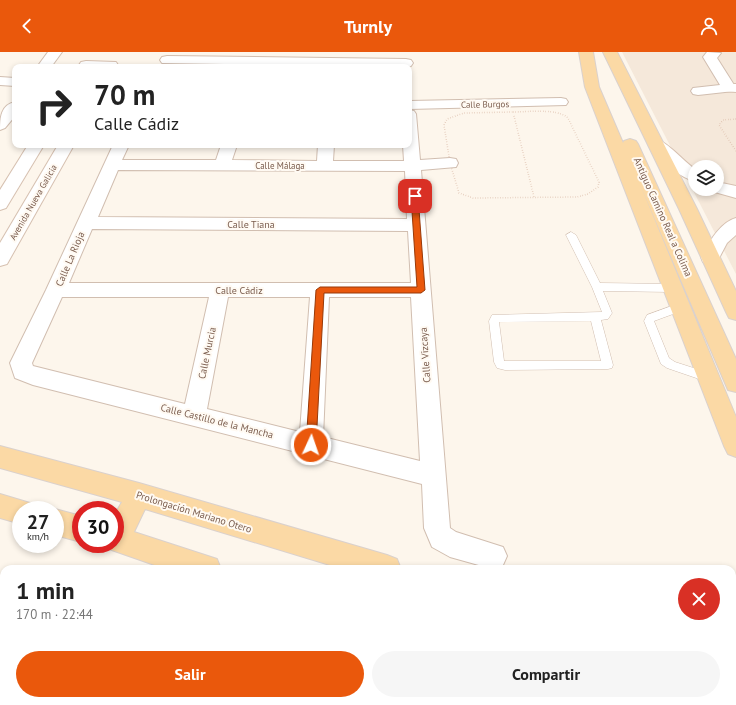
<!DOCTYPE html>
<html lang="es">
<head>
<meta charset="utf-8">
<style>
  body { margin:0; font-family:"PT Sans",sans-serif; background:#f6f6f6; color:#222; height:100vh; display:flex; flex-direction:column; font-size:15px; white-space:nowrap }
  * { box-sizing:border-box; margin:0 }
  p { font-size:13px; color:#767676 }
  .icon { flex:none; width:22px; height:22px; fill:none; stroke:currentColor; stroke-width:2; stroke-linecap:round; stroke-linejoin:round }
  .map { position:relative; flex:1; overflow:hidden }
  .panel { position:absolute; left:0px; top:513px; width:736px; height:140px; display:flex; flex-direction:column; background:#fff; border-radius:12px 12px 0 0; box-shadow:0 2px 6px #0003 }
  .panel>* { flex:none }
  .top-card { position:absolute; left:12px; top:12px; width:400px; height:84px; border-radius:8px; box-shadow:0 2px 6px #0003; background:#fff; color:#222; overflow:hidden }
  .controls { position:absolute; left:688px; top:108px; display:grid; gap:8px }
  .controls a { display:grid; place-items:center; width:36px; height:36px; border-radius:50%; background:#fff; box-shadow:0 2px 6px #0003; font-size:20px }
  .speed { position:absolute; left:12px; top:449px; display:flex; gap:8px; font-size:20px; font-weight:700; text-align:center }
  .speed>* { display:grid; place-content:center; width:52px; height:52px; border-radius:50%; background:#fff; box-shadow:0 2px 6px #0003; line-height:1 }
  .speed small { font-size:10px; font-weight:400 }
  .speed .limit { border:6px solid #d22; background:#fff; color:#111 }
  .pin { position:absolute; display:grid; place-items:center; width:34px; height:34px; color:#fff; margin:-17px; border-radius:8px; box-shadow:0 2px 6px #0006 }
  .me { position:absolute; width:44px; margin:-22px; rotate:3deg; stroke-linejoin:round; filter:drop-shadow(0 0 3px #0008) }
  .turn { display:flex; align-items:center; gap:14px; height:84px; padding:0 16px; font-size:18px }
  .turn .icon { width:52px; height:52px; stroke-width:2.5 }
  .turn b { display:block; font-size:28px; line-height:34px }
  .round { display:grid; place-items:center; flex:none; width:42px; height:42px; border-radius:21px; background:#f6f6f6 }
  .head { display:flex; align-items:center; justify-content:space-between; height:68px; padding:0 16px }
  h1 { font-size:24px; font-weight:600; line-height:30px }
  .cta { display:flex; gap:8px; margin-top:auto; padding:8px 16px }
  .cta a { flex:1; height:46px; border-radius:24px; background:#ea580c; color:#fff; font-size:16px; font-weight:600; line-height:46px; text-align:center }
  .cta a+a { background:#f6f6f6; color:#222 }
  header { display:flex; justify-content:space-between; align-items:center; height:52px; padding:0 16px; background:#ea580c; color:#fff; font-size:18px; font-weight:600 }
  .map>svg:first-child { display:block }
  .residential { fill:#f5e8da; fill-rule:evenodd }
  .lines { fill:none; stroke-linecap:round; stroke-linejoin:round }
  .lane-casing { stroke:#d1beb0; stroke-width:1 }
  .street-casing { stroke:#d1beb0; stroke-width:2 }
  .secondary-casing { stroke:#d6c0b0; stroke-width:2 }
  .primary-casing { stroke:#dad1cd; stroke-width:2 }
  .path { stroke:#d9b8a5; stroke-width:1.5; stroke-dasharray:0.5 2; stroke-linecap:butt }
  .lane { fill:#fff; fill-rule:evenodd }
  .street { fill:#fff; fill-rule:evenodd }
  .secondary { fill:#fff; fill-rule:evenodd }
  .primary { fill:#fbd9a5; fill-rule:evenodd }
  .route { fill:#ea580c; stroke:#983908 }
  .labels { text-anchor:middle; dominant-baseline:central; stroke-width:4; stroke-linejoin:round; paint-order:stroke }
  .far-street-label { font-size:9px; fill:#7a5c4d; stroke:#fffaf3 }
  .street-label { font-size:10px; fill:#7a5c4d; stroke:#fffaf3 }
</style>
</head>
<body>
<header><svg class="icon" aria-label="back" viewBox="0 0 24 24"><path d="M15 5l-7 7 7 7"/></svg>Turnly<svg class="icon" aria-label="person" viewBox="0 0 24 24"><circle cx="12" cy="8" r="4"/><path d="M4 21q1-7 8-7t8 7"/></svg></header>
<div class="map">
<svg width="736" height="653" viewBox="0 0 736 653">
  <rect width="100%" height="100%" fill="#fdf6ec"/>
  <path class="residential" d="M622 0H736V222ZM695 115H717V137H695Z"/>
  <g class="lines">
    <g class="lane-casing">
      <g id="lane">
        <path d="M571 180 576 183 600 231 672 232 675 233 677 236 675 239 672 240 603 239 612 261 608 267 601 268 613 313 612 316 608 317 505 318 497 316 494 310 489 269 492 263 602 260 592 235 566 183ZM591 269 601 309H504L499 270Z"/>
        <polygon points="680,251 684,252 685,255 684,258 654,269 669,306 675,310 712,322 713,325 712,328 708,330 667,316 661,312 644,269 647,263"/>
      </g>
    </g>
    <g class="street-casing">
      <g id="street">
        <polygon points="48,0 62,0 51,15 37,15"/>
        <polygon points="707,0 721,1 717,6 736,36 734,39 698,43 693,42 691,39 693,36 720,33 703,5"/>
        <polygon points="167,4 406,7 411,8 413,11 411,14 400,15 162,11 160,8 162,5"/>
        <polygon points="0,25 15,26 15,34 0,33"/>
        <polygon points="561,46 566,47 568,50 566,53 409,57 409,49"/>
        <path d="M15 50V64L5 76 0 78C0 65 1 53 15 50Z"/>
        <path d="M409 58 414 59 416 62 420 108 450 106 456 107 458 111 456 115 421 118 450 476 456 480 503 495 507 504 503 513 493 517 450 505 432 495 424 476 422 432 33 333 15 326 10 311 46 238 113 93H129L122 108H216L221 93H237L232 108 317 109 318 93H334L333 109H404L403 93H409ZM118 118 405 119 407 167 98 165ZM92 177 408 179 411 231H69ZM62 245H209L185 352 33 314 32 311ZM228 245H310L300 380 207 357ZM329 245H411L420 409 323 385Z"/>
        <polygon points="0,577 4,578 4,608 0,607"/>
        <polygon points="138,649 178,649 179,653 139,653"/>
      </g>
    </g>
    <g class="secondary-casing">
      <g id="secondary">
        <polygon points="86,9 116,10 118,13 116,15 81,15 79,13 81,10"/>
        <polygon points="729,32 736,32 736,40 724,39 722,36 724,33"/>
        <path d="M656 87C669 91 683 109 695 117V129C677 125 663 108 650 95L648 92 650 89Z"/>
        <polygon points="28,93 44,93 6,156 0,158 0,138"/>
        <polygon points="58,93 74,93 7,212 0,214 0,191"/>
        <polygon points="717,130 736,134 736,146 711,139 710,137 717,137"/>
        <path d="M736 166V183L727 191 717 210 710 212 703 210 701 205C709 191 719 171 736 166Z"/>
      </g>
    </g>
    <g class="primary-casing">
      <g id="primary">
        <polygon points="579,0 593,0 599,35 623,91 624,89 630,87 636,89 638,92 736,307 736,340 728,338 725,331 639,130 736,365 736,405 728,402 724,394 585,35"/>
        <polygon points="603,0 617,0 697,157 736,239 736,268 729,266 726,260 679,157"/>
        <polygon points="0,394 139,431 387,503 397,507 401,517 343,517 145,457 134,480 217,507 221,517 166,517 106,496 104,492 115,492 115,462 122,450 0,416"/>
        <polygon points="0,442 30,451 33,458 21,458 21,472 0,466"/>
        <polygon points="55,457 81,464 81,490 55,483 55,458 53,458"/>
        <polygon points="736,579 736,635 732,634 732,581"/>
        <polygon points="593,649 634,649 635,653 594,653"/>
      </g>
    </g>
    <g class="path">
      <path d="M513 60C527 60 558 56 568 66L599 130 598 135 588 142 577 145 473 146 459 141 450 111 444 73 447 67 464 61Z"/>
      <polyline points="514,64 534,145"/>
      <polyline points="736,67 723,68 719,73 736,99"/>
    </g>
    <use href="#lane" class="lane"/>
    <use href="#street" class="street"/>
    <use href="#secondary" class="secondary"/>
    <use href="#primary" class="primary"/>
  </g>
  <polygon class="route" points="415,141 418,144 425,238 421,241 324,241 316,393 314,396 311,397 308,396 306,393 316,238 320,235 417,235 411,144"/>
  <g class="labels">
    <g class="far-street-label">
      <text transform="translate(485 52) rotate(-1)">Calle Burgos</text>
      <text x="280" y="113">Calle Málaga</text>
      <text transform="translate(33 150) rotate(-60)">Avenida Nueva Galicia</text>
    </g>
    <g class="street-label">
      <text transform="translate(663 165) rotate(66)">Antiguo Camino Real a Colima</text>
      <text x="251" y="172">Calle Tiana</text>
      <text transform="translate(70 207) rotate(-67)">Calle La Rioja</text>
      <text x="239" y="238">Calle Cádiz</text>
      <text transform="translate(207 301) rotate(-78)">Calle Murcia</text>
      <text transform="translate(425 303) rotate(-94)">Calle Vizcaya</text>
      <text transform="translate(217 369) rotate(14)">Calle Castillo de la Mancha</text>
      <text transform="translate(194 460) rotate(17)">Prolongación Mariano Otero</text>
    </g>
  </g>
</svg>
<div class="controls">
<a><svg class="icon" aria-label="layers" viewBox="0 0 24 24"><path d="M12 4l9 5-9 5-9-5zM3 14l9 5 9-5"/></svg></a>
</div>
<div class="speed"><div>27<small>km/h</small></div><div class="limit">30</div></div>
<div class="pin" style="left:415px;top:144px;background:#d93025"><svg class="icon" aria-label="arrive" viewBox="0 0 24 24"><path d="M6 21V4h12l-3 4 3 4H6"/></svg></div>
<svg class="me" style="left:311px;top:393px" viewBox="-20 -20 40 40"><circle r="17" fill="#ea580c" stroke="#fff" stroke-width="3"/><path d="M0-11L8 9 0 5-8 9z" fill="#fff"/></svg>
<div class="top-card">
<div class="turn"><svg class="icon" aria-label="right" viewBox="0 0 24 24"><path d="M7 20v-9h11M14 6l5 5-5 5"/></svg><div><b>70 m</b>Calle Cádiz</div></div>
</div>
<section class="panel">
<div class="head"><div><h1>1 min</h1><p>170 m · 22:44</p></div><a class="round" style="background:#d93025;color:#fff"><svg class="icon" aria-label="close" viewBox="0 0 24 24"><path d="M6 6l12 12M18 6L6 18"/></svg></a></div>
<div class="cta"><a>Salir</a><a>Compartir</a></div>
</section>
</div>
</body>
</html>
